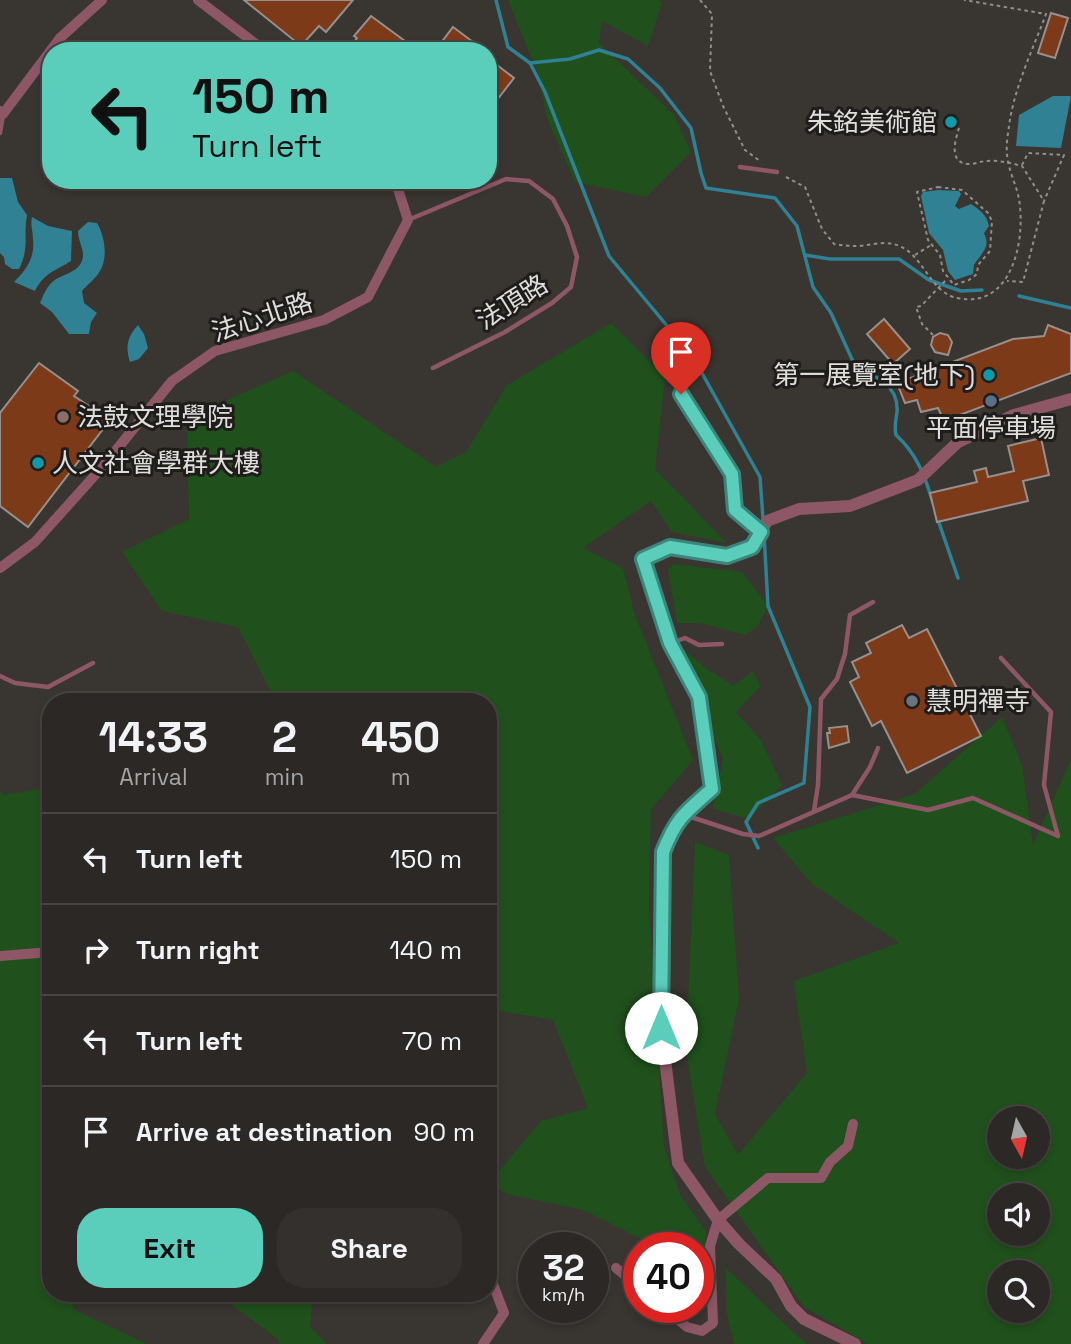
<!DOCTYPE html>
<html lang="en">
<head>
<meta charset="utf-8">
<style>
  body { margin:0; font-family:"Space Grotesk","Noto Sans TC",sans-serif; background:#33302d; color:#f1f3f6; height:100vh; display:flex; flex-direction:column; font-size:26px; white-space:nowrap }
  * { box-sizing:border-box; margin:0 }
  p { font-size:23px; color:#a6a6a7 }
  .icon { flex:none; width:38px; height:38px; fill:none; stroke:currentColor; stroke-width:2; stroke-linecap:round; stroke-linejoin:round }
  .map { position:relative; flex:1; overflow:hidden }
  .details { position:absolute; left:42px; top:693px; width:455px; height:609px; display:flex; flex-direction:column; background:#2b2825; border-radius:28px; box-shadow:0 4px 10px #0003,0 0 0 2px #474442 }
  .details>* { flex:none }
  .hud { position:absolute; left:42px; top:42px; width:455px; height:147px; border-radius:28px; box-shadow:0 4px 10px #0003,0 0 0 2px #474442; background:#5bcebb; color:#111; overflow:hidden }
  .needle { width:46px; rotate:172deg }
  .controls { position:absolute; left:987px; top:1106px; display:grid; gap:14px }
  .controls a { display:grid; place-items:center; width:63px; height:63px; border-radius:50%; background:#2b2825; box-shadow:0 4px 10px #0003,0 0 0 2px #474442; font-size:35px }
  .speed { position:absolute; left:518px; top:1232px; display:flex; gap:14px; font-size:35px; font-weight:700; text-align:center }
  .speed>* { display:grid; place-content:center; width:91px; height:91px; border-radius:50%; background:#2b2825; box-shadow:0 4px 10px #0003,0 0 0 2px #474442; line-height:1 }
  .speed small { font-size:18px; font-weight:400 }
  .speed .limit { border:10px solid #d22; background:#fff; color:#111 }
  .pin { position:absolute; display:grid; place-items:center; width:60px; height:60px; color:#fff; margin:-72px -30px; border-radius:50% 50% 50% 0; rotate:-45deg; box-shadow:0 0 7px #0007 }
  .pin .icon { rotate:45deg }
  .me { position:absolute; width:77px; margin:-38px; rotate:0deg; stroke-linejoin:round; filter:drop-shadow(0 0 5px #0008) }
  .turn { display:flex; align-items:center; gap:24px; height:147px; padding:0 35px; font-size:32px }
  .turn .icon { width:91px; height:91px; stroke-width:2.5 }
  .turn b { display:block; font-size:49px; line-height:60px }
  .eta { display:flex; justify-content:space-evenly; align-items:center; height:119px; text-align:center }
  .eta b { font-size:42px; font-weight:800; line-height:49px }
  .cta { display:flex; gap:14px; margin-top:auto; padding:14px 35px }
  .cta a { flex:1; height:80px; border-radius:28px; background:#5bcebb; color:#111; font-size:28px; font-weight:800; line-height:80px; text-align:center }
  .cta a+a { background:#33302d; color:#f1f3f6 }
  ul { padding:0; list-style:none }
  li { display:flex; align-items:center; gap:21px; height:91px; padding:0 35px; border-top:2px solid #474442 }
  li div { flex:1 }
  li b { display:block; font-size:26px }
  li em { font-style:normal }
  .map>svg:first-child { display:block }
  .green { fill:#20501c; fill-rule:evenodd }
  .water { fill:#2f8193 }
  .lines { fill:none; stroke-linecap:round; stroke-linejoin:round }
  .stream { stroke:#2f8193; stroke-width:3.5 }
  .building { fill:#7c3a19; stroke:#97908d; stroke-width:2 }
  .path { stroke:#928f8b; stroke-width:2; stroke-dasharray:3.5 3.5; stroke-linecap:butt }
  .service { stroke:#8d5766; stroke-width:4.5 }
  .minor { stroke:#8d5766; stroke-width:10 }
  .tertiary { stroke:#8d5766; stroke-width:12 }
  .route-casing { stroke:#3b867a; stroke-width:18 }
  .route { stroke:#5bcebb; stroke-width:12 }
  .culture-dot { fill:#0f9aa8; stroke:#1f1d1b; stroke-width:2.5 }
  .service-dot { fill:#5c6f8a; stroke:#1f1d1b; stroke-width:2.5 }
  .education-dot { fill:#8d6e63; stroke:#1f1d1b; stroke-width:2.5 }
  .worship-dot { fill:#6b7280; stroke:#1f1d1b; stroke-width:2.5 }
  .labels { text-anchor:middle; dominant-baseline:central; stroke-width:6; stroke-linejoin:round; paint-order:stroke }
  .poi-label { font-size:26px; fill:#e0dedb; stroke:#1f1d1b; text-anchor:start }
  .street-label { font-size:26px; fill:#e0dedb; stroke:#1f1d1b }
</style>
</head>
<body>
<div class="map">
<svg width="1071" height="1344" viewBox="0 0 1071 1344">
  <rect width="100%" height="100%" fill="#393531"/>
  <g class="green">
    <polygon points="508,0 659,0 662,3 648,46 602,21 599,43 674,115 691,152 646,197 575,182 546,116 539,76"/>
    <polygon points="611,323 665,377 655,469 727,543 672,532 651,501 583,548 623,568 635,615 693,760 651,809 649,905 664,1146 680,1195 706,1231 700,1313 695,1307 698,1307 698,1248 659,1248 583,1210 507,1194 489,1183 541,1121 588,1108 553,1020 488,1009 488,702 276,702 238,627 162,611 122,552 189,519 187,418 293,371 436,467 466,452 507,385"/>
    <polygon points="673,564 742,572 768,606 757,627 745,635 700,623 677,623 668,570"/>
    <polygon points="674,642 706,668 733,686 753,671 760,687 736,712 761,740 782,785 749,819 713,809 723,759"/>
    <path d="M1002 717 1022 765 1033 845 1071 759V1344H868L804 1307 705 1167 686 1050 695 842 729 855 739 999 715 1114 738 1155 807 1073 794 981 899 943 812 884 773 838 915 794ZM999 1118H1038V1157H999ZM999 1195H1038V1234H999ZM999 1272H1038V1311H999Z"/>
    <polygon points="51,787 51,1293 74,1293 73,1309 147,1344 0,1344 0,791 4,795"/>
    <polygon points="726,1268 795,1334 808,1344 734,1344 727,1314"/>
    <polygon points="216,1293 313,1293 310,1326 327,1344 279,1344 278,1339"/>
  </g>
  <g class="water">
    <polygon points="1053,96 1071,96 1061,148 1016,146 1019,115"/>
    <path d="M0 178H12L18 202 27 215C23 237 30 247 19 269H12L5 264 4 257 0 253Z"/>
    <path d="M938 190 959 191 961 194 955 206 959 209 971 204C980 210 987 215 989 226L984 233C991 248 982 252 974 265L973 274 955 280 948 271 943 250 929 233 921 196 923 192Z"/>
    <path d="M32 217 48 226 72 231 71 261C55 271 44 273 35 291L14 282C26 270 35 258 33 240 33 231 30 225 32 217Z"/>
    <path d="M88 222 97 223C105 236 109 260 98 274 94 280 87 285 82 291L84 303 97 313 91 322 89 334H69L52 312 40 303C44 294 47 285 56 279 67 273 84 270 83 253 82 246 78 239 78 231Z"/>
    <path d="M138 325 144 334 148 348 139 359 130 362C125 347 127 337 138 325Z"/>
  </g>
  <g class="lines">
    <g class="stream">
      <path d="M496 0 508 47 530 63 570 59 599 50 628 59 660 88 691 128 701 173 706 188 775 198 797 226 813 287 831 313 856 368C876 376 899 385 897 412 896 420 894 426 896 435 917 454 925 476 933 503"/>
      <polyline points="530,63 545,92 609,256 693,357 760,477 763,519"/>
      <polyline points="805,255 830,259 899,259 929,280 961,291 982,290"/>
      <polyline points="1019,296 1071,308"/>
      <polyline points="937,517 958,578"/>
      <polyline points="758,848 746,822 758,803 804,783 810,707 768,606 764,534"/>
    </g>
  </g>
  <g class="building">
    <polygon points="244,0 353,0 326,32 319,26 301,46"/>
    <polygon points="1051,13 1068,18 1055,58 1038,53"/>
    <polygon points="371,16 409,44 404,51 347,51 357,38 354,36"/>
    <polygon points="453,27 473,42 471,45 479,51 435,51"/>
    <polygon points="488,58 514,78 497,100 494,98 488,105"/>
    <polygon points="884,319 910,349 893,364 867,334"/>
    <polygon points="1048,325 1071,334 1071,373 944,421 938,408 921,412 917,400 905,403 897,383 1013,339 1044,336"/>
    <polygon points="940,333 948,335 952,342 948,355 935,352 931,345 933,337"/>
    <polygon points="39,363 78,391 74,396 110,420 28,527 0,506 0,413"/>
    <polygon points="1041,438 1049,475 1023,481 1028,501 937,522 930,493 977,482 974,471 986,468 988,477 1014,471 1008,446"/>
    <polygon points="902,625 909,638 927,629 981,736 907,773 881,721 872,726 850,682 859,677 852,662 871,653 866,643"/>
    <polygon points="847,726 849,742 829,748 827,733 830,733 829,728"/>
  </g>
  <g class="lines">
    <g class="path">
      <polyline points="700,0 712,14 710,71 723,106 745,150 760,161"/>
      <path d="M959 128C955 141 948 164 970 164 976 164 981 161 987 161 999 160 1011 163 1022 166L1044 201 1023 282 1007 281"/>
      <polyline points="1022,165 1028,153 1064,155 1044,201"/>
      <path d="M786 177 805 187 822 229 834 244C841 245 848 246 855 246 867 246 882 241 893 244 923 250 928 292 957 298 1012 310 1026 240 1019 199 1016 183 1007 168 1007 152 1006 144 1008 134 1009 126 1014 88 1033 49 1046 14L964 0"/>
      <polygon points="938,187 962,190 988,213 992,221 990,251 978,265 977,274 969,280 954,285 943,271 940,255 928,240 917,192"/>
      <polyline points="915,255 931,245"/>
      <polyline points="933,335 922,324 916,307 921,306 947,279"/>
    </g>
    <g class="service">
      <polyline points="0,133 3,115"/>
      <polyline points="740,167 777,172"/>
      <polyline points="408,220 506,179 529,181 553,199 567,226 577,257 571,287 552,303 505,332 433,368"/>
      <polyline points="681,394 731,473 735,510 760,532"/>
      <polyline points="671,643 685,638 699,645 722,644"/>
      <polyline points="0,676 15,683 48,687 93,663"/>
      <polyline points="852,795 870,767 878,748"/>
      <polyline points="814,811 818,785 821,699 837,679 845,654 850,615 873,602"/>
      <polyline points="688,816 743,834 759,836 852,795 928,810 973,798 1058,836 1044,785 1051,712 1001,658"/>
    </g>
    <g class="minor">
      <polyline points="198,0 265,51"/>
      <polyline points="0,111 3,114 60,38 102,0"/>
      <polyline points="0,568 35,542 105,464 172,381 215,351 324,320 368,297 408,220 395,180"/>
      <polyline points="0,956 51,952"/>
      <polyline points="616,1268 639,1287"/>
      <polyline points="663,1307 687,1327 702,1331 713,1323 710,1246 718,1220 768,1178 821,1178 830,1162 848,1146 853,1124"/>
      <polyline points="483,1344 504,1313 488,1271"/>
    </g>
    <path class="tertiary" d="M855 1344 804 1319 791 1306 776 1279 739 1244 718 1220 678 1163 661 1028 663 852C676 818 686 812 712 789L699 697 671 643 643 559 670 546 727 556 752 547 767 521 799 509 850 506 918 480 958 442 1014 415 1071 399"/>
  </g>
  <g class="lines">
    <g class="route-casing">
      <path id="route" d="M661 1028 663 852C676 818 686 812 712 789L699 697 670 643 643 559 670 547 727 556 752 547 761 532 735 510 732 474 681 394"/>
    </g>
    <use href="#route" class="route"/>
  </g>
  <g class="culture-dot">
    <circle cx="951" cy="122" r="7"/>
    <circle cx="989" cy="375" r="7"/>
    <circle cx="38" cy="463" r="7"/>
  </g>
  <circle class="service-dot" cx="991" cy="401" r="7"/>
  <circle class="education-dot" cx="63" cy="417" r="7"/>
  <circle class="worship-dot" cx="912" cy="701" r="7"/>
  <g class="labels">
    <g class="poi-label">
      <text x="937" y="122" text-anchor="end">朱銘美術館</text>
      <text x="975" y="375" text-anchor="end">第一展覽室(地下)</text>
      <text x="77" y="417">法鼓文理學院</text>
      <text x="991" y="428" text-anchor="middle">平面停車場</text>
      <text x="52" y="463">人文社會學群大樓</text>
      <text x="926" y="701">慧明禪寺</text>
    </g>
    <g class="street-label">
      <text transform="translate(512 302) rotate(-32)">法頂路</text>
      <text transform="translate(262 317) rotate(-18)">法心北路</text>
    </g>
  </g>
</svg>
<div class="controls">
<a><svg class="needle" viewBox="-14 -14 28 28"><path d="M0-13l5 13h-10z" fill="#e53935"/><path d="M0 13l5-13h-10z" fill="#a6a6a7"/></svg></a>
<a><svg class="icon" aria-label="sound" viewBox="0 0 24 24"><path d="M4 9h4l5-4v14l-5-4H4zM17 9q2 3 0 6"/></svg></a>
<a><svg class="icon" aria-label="search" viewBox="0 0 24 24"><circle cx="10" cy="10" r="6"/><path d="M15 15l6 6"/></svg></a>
</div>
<div class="speed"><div>32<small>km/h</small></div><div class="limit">40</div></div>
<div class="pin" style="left:681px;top:394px;background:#d93025"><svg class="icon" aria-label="arrive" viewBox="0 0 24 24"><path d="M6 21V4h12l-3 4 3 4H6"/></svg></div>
<svg class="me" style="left:661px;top:1028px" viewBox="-20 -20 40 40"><circle r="19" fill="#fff"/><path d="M0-13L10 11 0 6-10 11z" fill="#5bcebb"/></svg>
<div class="hud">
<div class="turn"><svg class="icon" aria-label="left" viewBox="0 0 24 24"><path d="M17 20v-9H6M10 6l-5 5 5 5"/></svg><div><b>150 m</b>Turn left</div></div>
</div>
<section class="details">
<div class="eta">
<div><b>14:33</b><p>Arrival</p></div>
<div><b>2</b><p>min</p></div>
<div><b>450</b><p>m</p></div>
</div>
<ul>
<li><svg class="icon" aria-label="left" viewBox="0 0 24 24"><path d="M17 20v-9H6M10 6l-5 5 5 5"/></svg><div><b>Turn left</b></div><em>150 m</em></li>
<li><svg class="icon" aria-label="right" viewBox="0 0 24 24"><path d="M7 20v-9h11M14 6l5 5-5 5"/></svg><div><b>Turn right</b></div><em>140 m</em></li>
<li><svg class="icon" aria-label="left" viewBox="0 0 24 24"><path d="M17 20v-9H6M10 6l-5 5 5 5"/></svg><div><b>Turn left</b></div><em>70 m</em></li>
<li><svg class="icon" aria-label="arrive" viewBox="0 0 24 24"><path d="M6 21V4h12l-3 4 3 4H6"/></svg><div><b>Arrive at destination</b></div><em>90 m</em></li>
</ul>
<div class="cta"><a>Exit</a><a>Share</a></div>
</section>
</div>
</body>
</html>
